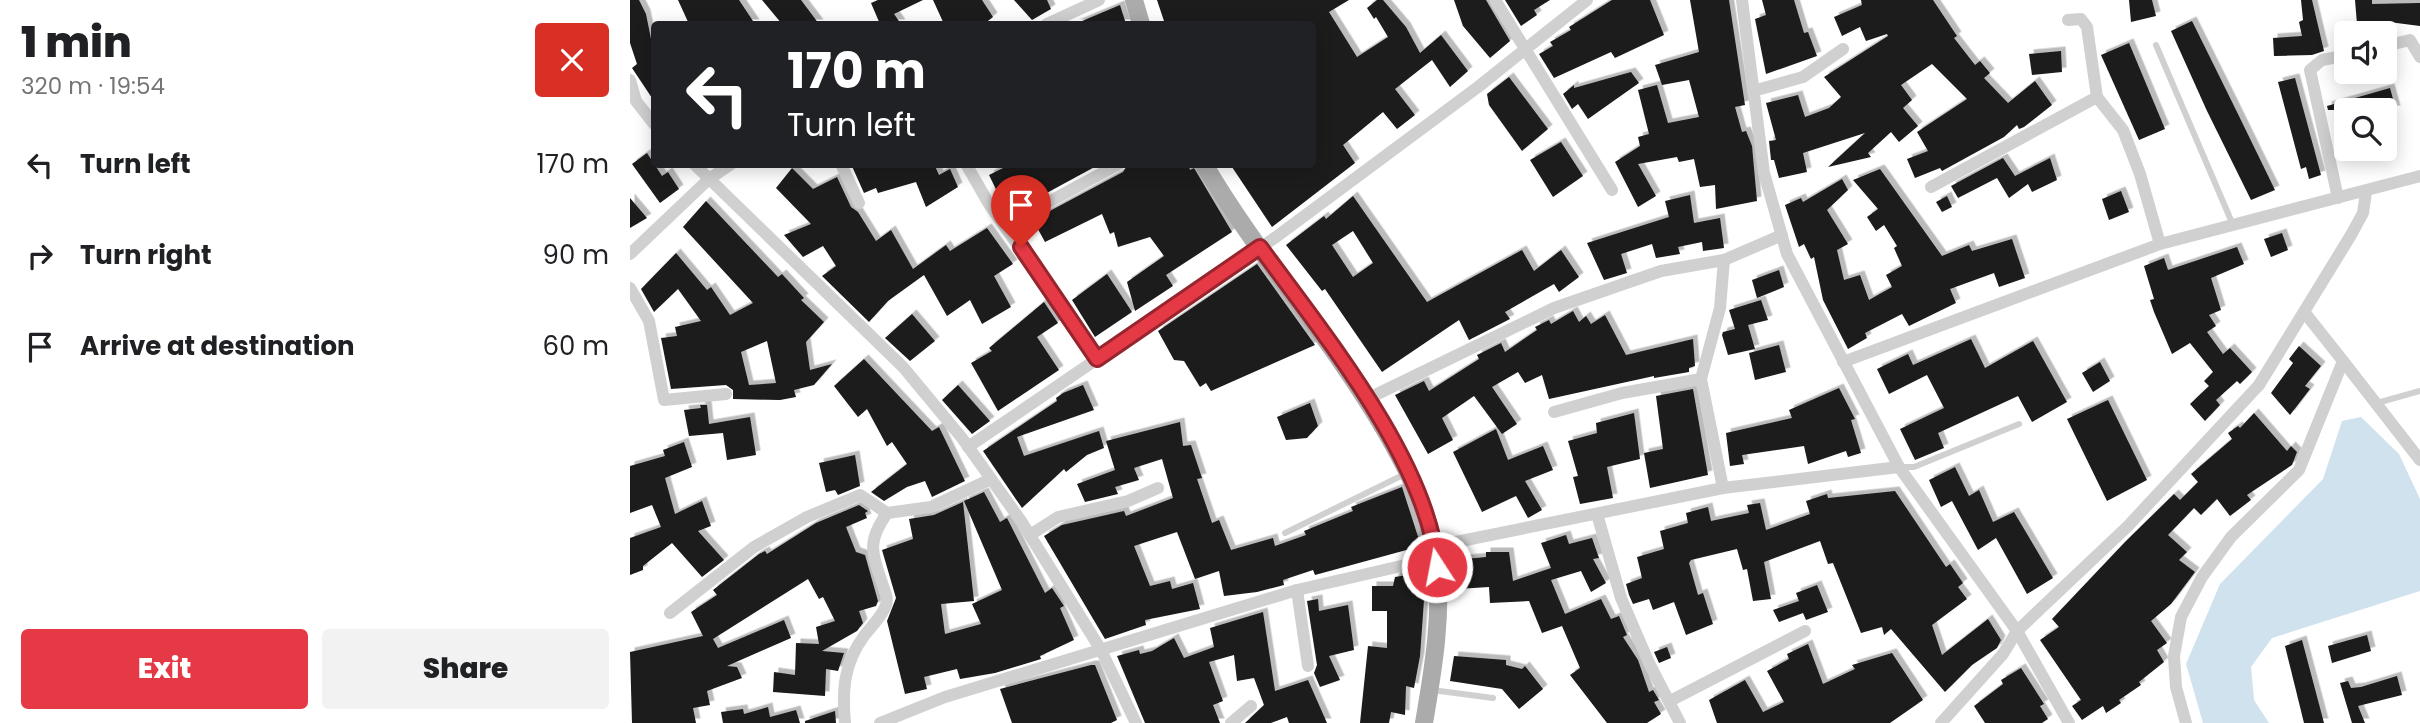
<!DOCTYPE html>
<html lang="en">
<head>
<meta charset="utf-8">
<style>
  body { margin:0; font-family:Poppins,sans-serif; background:#f2f2f2; color:#202124; height:100vh; display:flex; flex-direction:column; font-size:26px; white-space:nowrap }
  * { box-sizing:border-box; margin:0 }
  p { font-size:23px; color:#757577 }
  .icon { flex:none; width:38px; height:38px; fill:none; stroke:currentColor; stroke-width:2; stroke-linecap:round; stroke-linejoin:round }
  .map { position:relative; flex:1; overflow:hidden }
  .panel { display:flex; flex-direction:column; background:#fff; width:630px }
  .panel>* { flex:none }
  .banner { position:absolute; left:21px; top:21px; width:665px; height:147px; border-radius:7px; box-shadow:0 4px 18px #0003; background:#202124; color:#fff; overflow:hidden }
  .fabs { position:absolute; left:1704px; top:21px; display:grid; gap:14px }
  .fabs a { display:grid; place-items:center; width:63px; height:63px; border-radius:7px; background:#fff; box-shadow:0 4px 18px #0003; font-size:35px }
  .pin { position:absolute; display:grid; place-items:center; width:60px; height:60px; color:#fff; margin:-72px -30px; border-radius:50% 50% 50% 0; rotate:-45deg; box-shadow:0 0 7px #0007 }
  .pin .icon { rotate:45deg }
  .me { position:absolute; width:77px; margin:-38px; rotate:349deg; stroke-linejoin:round; filter:drop-shadow(0 0 5px #0008) }
  .turn { display:flex; align-items:center; gap:24px; height:147px; padding:0 21px; font-size:32px }
  .turn .icon { width:91px; height:91px; stroke-width:2.5 }
  .turn b { display:block; font-size:49px; line-height:60px }
  .round { display:grid; place-items:center; flex:none; width:74px; height:74px; border-radius:7px; background:#f2f2f2 }
  .headline { display:flex; align-items:center; justify-content:space-between; height:119px; padding:0 21px }
  h1 { font-size:42px; font-weight:800; line-height:52px }
  .button { display:flex; gap:14px; margin-top:auto; padding:14px 21px }
  .button a { flex:1; height:80px; border-radius:7px; background:#e63946; color:#fff; font-size:28px; font-weight:800; line-height:80px; text-align:center }
  .button a+a { background:#f2f2f2; color:#202124 }
  ul { padding:0; list-style:none }
  li { display:flex; align-items:center; gap:21px; height:91px; padding:0 21px }
  li div { flex:1 }
  li b { display:block; font-size:26px }
  li em { font-style:normal }
  main { display:flex; flex:1; min-height:0 }
  .map>svg:first-child { display:block }
  .water { fill:#cfe2ee }
  .building { fill:#1a1a1a; fill-rule:evenodd; filter:url(#shadow) }
  .lines { fill:none; stroke-linecap:round; stroke-linejoin:round }
  .service { stroke:#d0d0d0; stroke-width:6 }
  .minor { stroke:#d0d0d0; stroke-width:12 }
  .primary { stroke:#ababab; stroke-width:18 }
  .route-casing { stroke:#96252e; stroke-width:18 }
  .route { stroke:#e63946; stroke-width:12 }
</style>
</head>
<body>
<main>
<section class="panel">
<div class="headline"><div><h1>1 min</h1><p>320 m · 19:54</p></div><a class="round" style="background:#d93025;color:#fff"><svg class="icon" aria-label="close" viewBox="0 0 24 24"><path d="M6 6l12 12M18 6L6 18"/></svg></a></div>
<ul>
<li><svg class="icon" aria-label="left" viewBox="0 0 24 24"><path d="M17 20v-9H6M10 6l-5 5 5 5"/></svg><div><b>Turn left</b></div><em>170 m</em></li>
<li><svg class="icon" aria-label="right" viewBox="0 0 24 24"><path d="M7 20v-9h11M14 6l5 5-5 5"/></svg><div><b>Turn right</b></div><em>90 m</em></li>
<li><svg class="icon" aria-label="arrive" viewBox="0 0 24 24"><path d="M6 21V4h12l-3 4 3 4H6"/></svg><div><b>Arrive at destination</b></div><em>60 m</em></li>
</ul>
<div class="button"><a>Exit</a><a>Share</a></div>
</section>
<div class="map">
<svg width="1790" height="723" viewBox="0 0 1790 723">
  <defs>
    <filter id="shadow"><feDropShadow dx="4.5" dy="-4.5" stdDeviation="0" flood-color="#0004"/></filter>
  </defs>
  <rect width="100%" height="100%" fill="#fff"/>
  <polygon class="water" points="1731,417 1769,454 1790,499 1790,591 1642,638 1621,667 1624,700 1639,723 1573,723 1556,664 1590,584 1693,479 1712,421"/>
  <g class="building">
    <polygon points="0,0 9,0 16,14 24,54 24,101 2,68 7,64 0,43"/>
    <polygon points="48,0 109,0 125,24 59,24"/>
    <polygon points="132,0 171,0 189,24 152,24"/>
    <polygon points="248,0 293,0 264,14 271,24 250,24 241,3"/>
    <polygon points="303,0 352,0 363,17 354,24 314,24"/>
    <polygon points="384,0 417,0 421,9 402,20"/>
    <polygon points="527,0 719,0 699,12 727,57 758,37 746,17 744,19 737,8 747,0 753,0 776,27 790,53 811,35 838,71 820,87 802,60 765,89 785,115 767,129 753,112 713,145 725,163 642,227 600,164 682,164 682,24 535,24"/>
    <polygon points="824,0 856,0 880,41 860,58 833,26"/>
    <polygon points="875,0 920,0 904,10 907,15 891,26"/>
    <polygon points="982,0 1020,0 1034,35 985,58 981,52 924,78 909,54 923,46 920,42 941,30 939,27"/>
    <polygon points="1060,0 1099,0 1115,105 1105,107 1112,132 1116,131 1122,146 1127,201 1086,209 1085,185 1070,187 1064,159 1049,162 1047,157 1008,164 1026,196 1008,207 985,162 1010,146 1008,137 1019,134 1008,90 1027,85 1038,123 1069,117 1059,80 1032,85 1025,65 1069,52"/>
    <polygon points="1132,0 1164,0 1174,33 1178,32 1187,56 1136,74 1125,19 1136,15"/>
    <polygon points="1231,0 1303,0 1327,36 1324,38 1345,65 1350,61 1360,73 1354,78 1378,103 1405,81 1422,105 1394,127 1389,129 1387,125 1374,137 1312,171 1310,168 1285,178 1277,159 1298,151 1287,132 1337,99 1302,64 1271,85 1282,100 1273,108 1288,126 1269,142 1261,132 1238,153 1241,157 1198,167 1235,133 1173,153 1177,172 1149,178 1144,160 1141,160 1139,141 1146,140 1136,103 1168,95 1175,117 1199,108 1211,97 1194,77 1258,36 1257,34 1236,41 1230,27 1212,36 1204,17 1232,5"/>
    <polygon points="1499,0 1522,0 1526,16 1501,22"/>
    <polygon points="1671,0 1682,0 1694,51 1682,55 1644,56 1643,38 1672,36 1669,22 1673,20"/>
    <polygon points="1725,0 1742,0 1742,4 1790,3 1790,26 1759,22 1727,24"/>
    <polygon points="490,5 496,24 445,24"/>
    <polygon points="1562,21 1606,110 1645,190 1621,200 1577,111 1541,31"/>
    <polygon points="1499,43 1535,129 1509,140 1471,55"/>
    <polygon points="1431,51 1432,72 1402,75 1399,54"/>
    <polygon points="1001,72 1009,83 958,119 948,104 942,109 933,94 944,85 944,88"/>
    <polygon points="879,77 918,129 892,151 859,105 857,94"/>
    <polygon points="1665,78 1691,175 1679,179 1676,167 1671,169 1648,82"/>
    <polygon points="1760,88 1766,110 1698,110 1697,106"/>
    <polygon points="931,142 953,176 923,197 900,160"/>
    <polygon points="17,153 32,176 38,172 49,189 30,203 2,164"/>
    <polygon points="1373,158 1385,176 1420,158 1427,180 1402,192 1398,184 1379,198 1367,178 1328,198 1321,186"/>
    <polygon points="221,164 304,164 309,175 320,169 328,187 296,207 286,182 248,193 246,188 234,193"/>
    <polygon points="381,164 470,164 378,214 359,175"/>
    <polygon points="498,164 558,164 560,170 564,168 602,232 536,275 543,286 505,311 497,282 534,256 520,237 488,247 484,232 480,234 472,214 415,242 403,220 493,172"/>
    <polygon points="162,168 183,189 207,177 221,207 228,212 246,241 261,230 283,269 316,245 320,251 357,228 383,264 364,276 381,307 352,324 340,300 317,316 294,275 258,301 239,322 192,276 206,266 193,246 173,257 154,235 181,224 146,188"/>
    <polygon points="1250,169 1312,256 1339,245 1342,251 1382,239 1395,278 1369,287 1364,273 1320,289 1326,303 1279,326 1272,314 1235,333 1237,338 1218,349 1193,300 1184,257 1181,259 1174,244 1169,247 1155,205 1171,198 1173,202 1212,179 1218,190 1197,210 1218,244 1207,250 1214,280 1230,275 1239,300 1262,287 1256,275 1272,266 1264,248 1267,246 1254,225 1246,231 1237,217 1248,209 1223,180"/>
    <polygon points="1491,191 1499,212 1479,220 1472,199"/>
    <polygon points="1060,195 1064,223 1090,218 1094,248 1073,251 1072,242 1048,247 1050,254 1026,258 1022,244 991,254 997,273 974,280 957,243 1039,217 1035,201"/>
    <path d="M723 196 797 302 892 250 904 271 931 250 949 277 929 292 924 284 875 312 880 319 839 340 829 320 752 372 695 289 692 291 656 245 694 216 696 219ZM723 231 743 263 723 277 702 245Z"/>
    <polygon points="1317,196 1322,207 1312,212 1306,202"/>
    <polygon points="0,198 17,218 0,228"/>
    <path d="M76 201 148 277 152 274 174 298 171 300 194 322 176 342 180 370 202 364 184 385 164 390 166 397 150 400 103 399V390L96 385 41 389 31 338 47 336 45 327 71 321 48 289 24 312 11 289 46 253 77 290 81 287 100 315 123 303 53 227ZM137 341 146 383 119 385 111 352Z"/>
    <polygon points="1652,233 1658,250 1641,257 1634,239"/>
    <polygon points="1607,247 1614,264 1581,278 1591,310 1579,315 1586,326 1577,332 1593,354 1600,348 1622,372 1610,384 1607,381 1586,400 1590,405 1575,421 1560,404 1579,386 1574,381 1583,372 1560,343 1542,354 1524,312 1520,300 1524,299 1514,266 1534,258 1538,270"/>
    <polygon points="627,264 685,345 581,391 576,383 570,387 554,361 544,360 528,331"/>
    <polygon points="1149,270 1154,287 1127,298 1122,280"/>
    <polygon points="477,274 502,312 465,337 442,300"/>
    <polygon points="1131,300 1138,320 1118,325 1125,349 1098,355 1092,335 1093,332 1105,329 1099,310"/>
    <polygon points="414,302 428,323 407,337 429,370 368,411 341,363 362,351 359,348"/>
    <polygon points="943,311 949,322 956,316 961,324 975,315 996,355 1063,339 1065,366 1059,368 1059,372 1024,378 1024,376 919,399 912,375 895,383 888,372 862,387 887,424 872,434 844,396 812,418 823,440 798,454 765,395 794,381 799,391 849,359 847,355 871,343 875,352 907,330 905,327 919,320 921,324"/>
    <polygon points="282,314 305,341 280,361 255,338"/>
    <polygon points="1341,339 1355,368 1403,341 1437,402 1402,422 1388,396 1308,433 1314,448 1285,460 1270,429 1314,408 1297,375 1259,394 1247,369 1278,354 1283,365"/>
    <polygon points="1149,345 1156,372 1125,380 1119,353"/>
    <polygon points="1669,346 1691,366 1675,386 1680,389 1660,415 1641,393 1663,363 1659,359"/>
    <polygon points="234,359 302,431 309,427 335,481 302,497 295,481 277,487 254,501 241,492 277,464 262,442 257,446 237,409 228,417 204,386"/>
    <polygon points="1470,362 1480,381 1463,392 1452,373"/>
    <polygon points="328,385 360,421 342,434 312,400"/>
    <polygon points="453,385 464,410 387,437 394,456 469,431 474,448 457,455 436,472 434,469 392,508 353,451 427,401 426,398 433,393"/>
    <polygon points="1209,388 1225,419 1221,420 1231,453 1218,457 1216,451 1178,464 1174,446 1112,455 1114,464 1100,466 1096,433 1162,418 1159,410"/>
    <polygon points="1063,389 1078,475 1020,488 1014,453 1033,449 1026,396"/>
    <polygon points="1478,400 1517,480 1477,501 1437,419"/>
    <polygon points="680,403 688,426 677,438 656,440 647,417"/>
    <polygon points="70,405 77,405 79,424 120,417 126,455 97,460 93,433 59,436 54,410 71,408"/>
    <polygon points="1004,413 1010,459 977,467 983,498 950,504 943,477 948,476 938,441 967,433 966,423"/>
    <polygon points="1624,413 1657,451 1661,446 1667,452 1662,465 1617,495 1621,500 1600,516 1587,499 1571,515 1564,508 1538,535 1557,552 1549,560 1565,572 1541,604 1521,621 1537,643 1527,650 1534,662 1509,682 1511,685 1489,700 1491,703 1476,713 1473,706 1452,720 1442,706 1451,700 1410,640 1429,627 1422,619 1495,542 1544,494 1550,500 1568,482 1561,474 1602,439 1598,433 1608,426 1610,428"/>
    <polygon points="550,422 553,446 561,445 572,478 567,479 582,523 589,520 601,550 643,538 645,546 676,535 674,531 723,511 721,507 772,487 791,546 685,575 683,570 653,580 654,585 627,592 594,596 589,571 565,579 547,532 504,546 520,586 540,581 542,589 563,583 570,609 515,620 516,625 475,639 414,536 432,525 494,511 496,516 543,498 532,459 504,468 509,480 485,487 488,494 455,502 447,484 485,470 476,441"/>
    <polygon points="866,429 878,460 913,446 923,470 895,481 912,510 898,518 886,496 852,512 823,452"/>
    <polygon points="54,442 62,467 35,478 45,514 72,501 81,526 68,531 94,560 72,577 42,543 13,566 13,570 0,575 0,538 31,527 22,505 0,513 0,466 35,456 33,450"/>
    <polygon points="225,455 230,486 208,495 205,490 196,492 189,463"/>
    <polygon points="1325,467 1339,496 1349,490 1363,522 1384,512 1423,578 1397,594 1366,538 1348,550 1322,501 1311,507 1299,480"/>
    <polygon points="1265,491 1316,567 1320,564 1333,583 1328,587 1337,599 1302,625 1312,655 1358,619 1371,640 1367,648 1342,665 1315,692 1261,629 1254,635 1252,627 1231,633 1203,563 1198,564 1190,541 1134,562 1141,599 1123,601 1117,569 1113,570 1107,549 1061,560 1059,563 1068,595 1073,593 1083,624 1056,635 1044,602 1023,610 1019,599 1003,604 999,595 996,584 1012,578 1007,557 1034,549 1030,531 1058,523 1056,513 1078,507 1081,521 1119,513 1117,505 1130,503 1136,530 1180,514 1176,501 1197,494 1198,498"/>
    <polygon points="354,492 370,522 377,518 415,593 422,588 434,606 430,608 444,640 410,656 411,659 365,673 330,679 327,669 294,677 297,689 275,694 257,621 266,598 252,550 283,539 279,519 304,515 333,502 344,601 311,604 315,634 351,624 342,604 372,590 334,501"/>
    <polygon points="229,505 238,511 235,513 237,518 216,527 226,552 235,555 248,601 246,606 229,611 233,623 227,631 192,651 214,653 208,671 196,669 195,696 143,692 144,672 165,675 166,643 189,644 186,627 205,621 193,597 189,599 178,579 83,639 88,648 154,620 161,638 97,666 107,667 112,678 77,691 80,705 63,708 66,723 2,723 0,652 73,636 61,612 87,595 83,590 129,554 135,551 137,554 186,523"/>
    <polygon points="936,535 939,544 962,538 969,558 963,559 976,583 961,592 951,571 921,580 935,614 971,599 981,619 989,616 997,635 993,637 1008,660 1019,692 1023,690 1029,700 1024,702 1031,714 1017,723 977,723 940,675 950,668 932,626 912,633 899,601 860,603 859,587 827,589 825,560 856,557 856,552 879,552 883,581 921,568 911,543"/>
    <polygon points="796,572 790,656 784,688 776,686 775,715 761,712 759,723 730,723 738,646 757,648 757,611 742,611 742,586 763,586 765,577"/>
    <polygon points="1187,585 1198,612 1176,620 1173,613 1149,622 1143,610 1169,601 1166,593"/>
    <polygon points="688,599 689,611 718,605 724,650 699,656 710,680 690,687 684,673 687,665 677,601"/>
    <polygon points="633,612 645,691 678,680 697,723 659,723 657,717 641,723 615,723 634,705 624,678 607,681 604,655 579,662 593,701 583,705 590,723 515,723 487,656 509,650 510,654 522,651 544,638 554,658 584,647 580,628"/>
    <polygon points="1737,635 1741,651 1702,663 1698,646"/>
    <polygon points="1672,640 1694,723 1674,723 1655,646"/>
    <polygon points="1178,644 1193,684 1225,669 1222,665 1262,653 1293,700 1260,723 1087,723 1079,700 1115,680 1133,712 1154,702 1137,671 1159,659 1157,654"/>
    <polygon points="1037,647 1041,658 1029,663 1024,652"/>
    <polygon points="824,656 876,660 876,665 892,669 895,666 913,689 889,709 872,689 820,681"/>
    <polygon points="461,665 465,665 487,720 481,723 382,723 370,689"/>
    <polygon points="1391,668 1414,704 1410,706 1418,719 1412,723 1355,723 1344,706 1373,684 1371,680"/>
    <polygon points="1767,676 1772,695 1728,706 1735,723 1722,723 1710,683 1718,681 1721,688 1731,687"/>
    <polygon points="138,707 140,717 166,710 170,723 93,723 91,712 113,709 114,714"/>
    <polygon points="205,711 206,723 175,723 175,721"/>
  </g>
  <g class="lines">
    <g class="service">
      <polyline points="1526,45 1603,225"/>
      <polyline points="1747,403 1790,391"/>
      <polyline points="1270,467 1284,467 1389,424"/>
      <polyline points="655,533 775,474"/>
      <polyline points="802,690 863,698"/>
    </g>
    <g class="minor">
      <polyline points="865,0 982,190"/>
      <polyline points="1112,0 1134,173 1157,254 1269,467 1387,631 1439,723"/>
      <polyline points="1438,20 1451,19 1457,27 1467,97 1493,130 1510,174 1530,244"/>
      <polyline points="417,24 469,0"/>
      <polyline points="1755,46 1780,40 1790,57"/>
      <polyline points="0,80 6,101 24,124"/>
      <polyline points="1123,91 1173,77 1213,49"/>
      <polyline points="64,164 273,367 332,438 391,521 471,650 506,723"/>
      <polyline points="211,164 229,203"/>
      <polyline points="336,164 359,204 467,359"/>
      <polyline points="1301,187 1467,97"/>
      <polyline points="1708,198 1680,70 1692,60 1717,55"/>
      <polyline points="376,225 489,164"/>
      <polyline points="0,254 79,179 101,164"/>
      <polyline points="0,288 19,321 34,400 96,394"/>
      <polyline points="1713,361 1790,460"/>
      <polyline points="1213,362 1530,244 1790,176"/>
      <polyline points="737,399 924,308 1031,271 1094,260"/>
      <polyline points="924,412 992,393 1071,379"/>
      <polyline points="338,447 646,237 848,87 957,0"/>
      <polyline points="1093,488 1071,379 1090,308 1094,260 1152,235"/>
      <polyline points="967,514 991,598 1019,663 1050,723"/>
      <polyline points="400,535 428,517 498,501 528,488"/>
      <polyline points="667,590 678,666"/>
      <polyline points="40,613 124,547 177,517 230,495 257,513 301,507 361,479"/>
      <polyline points="1040,701 1175,631"/>
      <path d="M215 723C212 690 214 663 234 636 241 627 253 615 256 605 258 599 256 594 254 589 243 554 235 545 257 513"/>
      <polyline points="250,723 315,697 667,590 806,558 816,544 1093,488 1269,467"/>
      <polyline points="601,723 621,706"/>
      <polyline points="1311,723 1373,654 1387,631 1498,526 1629,385 1721,235 1733,213 1736,192"/>
      <polyline points="1556,723 1546,687 1544,656 1551,617 1572,577 1601,537 1669,470 1713,361 1675,313"/>
    </g>
    <g class="primary">
      <polyline points="504,0 511,24"/>
      <path d="M574 164C629 258 702 338 756 432 779 472 800 513 806 559 813 613 803 670 794 723"/>
    </g>
  </g>
  <g class="lines">
    <g class="route-casing">
      <path id="route" d="M391 247 467 359 630 247C691 331 799 462 807 567"/>
    </g>
    <use href="#route" class="route"/>
  </g>
</svg>
<div class="fabs">
<a><svg class="icon" aria-label="sound" viewBox="0 0 24 24"><path d="M4 9h4l5-4v14l-5-4H4zM17 9q2 3 0 6"/></svg></a>
<a><svg class="icon" aria-label="search" viewBox="0 0 24 24"><circle cx="10" cy="10" r="6"/><path d="M15 15l6 6"/></svg></a>
</div>
<div class="pin" style="left:391px;top:247px;background:#d93025"><svg class="icon" aria-label="arrive" viewBox="0 0 24 24"><path d="M6 21V4h12l-3 4 3 4H6"/></svg></div>
<svg class="me" style="left:807px;top:567px" viewBox="-20 -20 40 40"><circle r="17" fill="#e63946" stroke="#fff" stroke-width="3"/><path d="M0-11L8 9 0 5-8 9z" fill="#fff"/></svg>
<div class="banner">
<div class="turn"><svg class="icon" aria-label="left" viewBox="0 0 24 24"><path d="M17 20v-9H6M10 6l-5 5 5 5"/></svg><div><b>170 m</b>Turn left</div></div>
</div>
</div>
</main>
</body>
</html>
